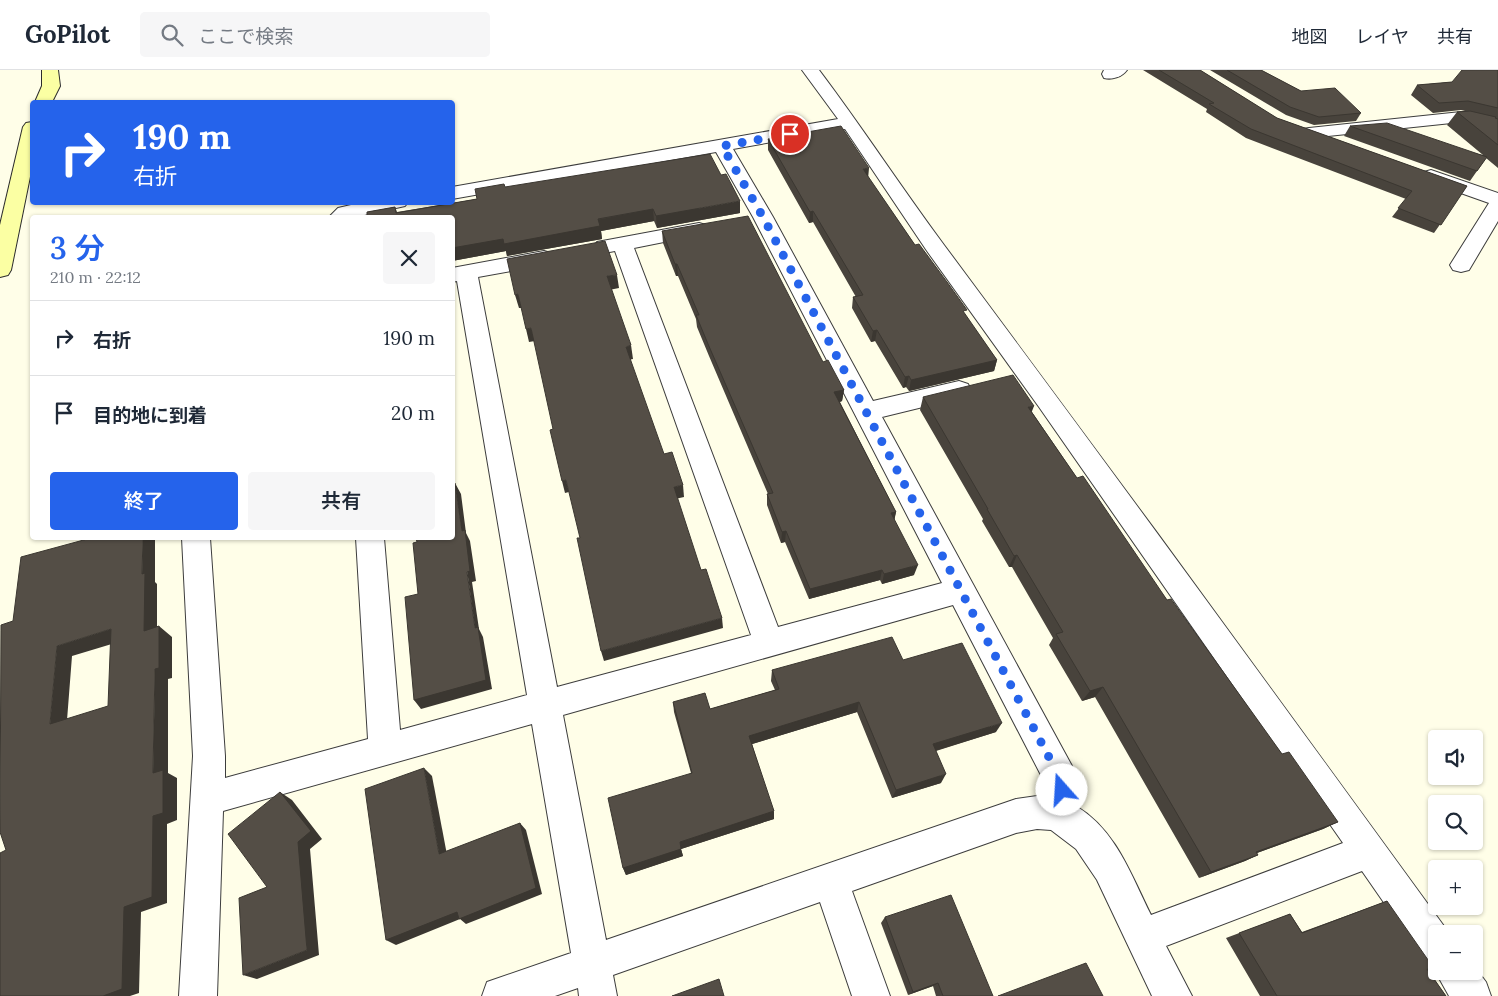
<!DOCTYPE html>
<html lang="ja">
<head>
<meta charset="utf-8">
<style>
  body { margin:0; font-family:Lora,"Noto Sans JP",serif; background:#f6f6f7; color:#1f2937; height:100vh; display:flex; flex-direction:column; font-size:19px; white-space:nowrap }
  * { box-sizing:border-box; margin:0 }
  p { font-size:16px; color:#747a83 }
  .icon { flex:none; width:28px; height:28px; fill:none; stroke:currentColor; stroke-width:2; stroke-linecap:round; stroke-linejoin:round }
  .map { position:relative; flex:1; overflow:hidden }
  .details { position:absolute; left:30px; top:145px; width:425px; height:325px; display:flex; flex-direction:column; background:#fff; border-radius:5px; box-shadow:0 1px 4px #0004 }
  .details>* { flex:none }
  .guide { position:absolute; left:30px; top:30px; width:425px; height:105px; border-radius:5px; box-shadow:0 1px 4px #0004; background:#2563eb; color:#fff; overflow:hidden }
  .controls { position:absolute; left:1428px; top:660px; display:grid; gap:10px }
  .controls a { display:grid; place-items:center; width:55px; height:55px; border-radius:5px; background:#fff; box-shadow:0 1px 4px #0004; font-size:25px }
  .pin { position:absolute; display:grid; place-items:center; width:42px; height:42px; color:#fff; margin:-21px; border:2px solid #fff; border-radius:50%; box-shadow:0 1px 5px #0007 }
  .me { position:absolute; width:55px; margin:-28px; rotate:341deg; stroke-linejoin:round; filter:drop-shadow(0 0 4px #0008) }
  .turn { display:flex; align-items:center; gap:18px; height:105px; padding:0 20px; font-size:22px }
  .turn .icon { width:65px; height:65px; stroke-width:2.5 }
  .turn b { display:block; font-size:35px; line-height:42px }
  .round { display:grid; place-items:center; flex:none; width:52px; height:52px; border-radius:5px; background:#f6f6f7 }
  .overview { display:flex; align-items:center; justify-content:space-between; height:85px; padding:0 20px }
  h1 { font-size:30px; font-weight:600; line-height:38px; color:#2563eb }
  .cta { display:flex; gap:10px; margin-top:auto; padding:10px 20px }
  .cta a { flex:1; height:58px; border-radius:5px; background:#2563eb; color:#fff; font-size:20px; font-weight:600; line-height:58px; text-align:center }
  .cta a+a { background:#f6f6f7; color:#1f2937 }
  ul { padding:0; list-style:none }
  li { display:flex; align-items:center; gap:15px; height:75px; padding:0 20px; border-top:1px solid #e0e1e3 }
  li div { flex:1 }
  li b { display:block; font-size:19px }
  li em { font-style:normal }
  header { display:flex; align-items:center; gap:30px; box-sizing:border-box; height:70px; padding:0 25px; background:#fff; border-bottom:1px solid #e0e1e3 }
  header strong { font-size:24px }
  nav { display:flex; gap:28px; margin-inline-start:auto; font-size:18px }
  .search { width:350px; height:45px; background:#f6f6f7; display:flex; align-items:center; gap:12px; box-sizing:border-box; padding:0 18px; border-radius:5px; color:#747a83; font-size:19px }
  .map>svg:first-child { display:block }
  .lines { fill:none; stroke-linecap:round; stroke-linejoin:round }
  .street-casing { stroke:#3d3d3d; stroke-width:2 }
  .secondary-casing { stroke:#2c2c2c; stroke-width:2 }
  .street { fill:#fff; fill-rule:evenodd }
  .secondary { fill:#fbffa3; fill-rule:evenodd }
  .wall { fill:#48433c }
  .shaded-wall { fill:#3b3731 }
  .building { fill:#544e46; stroke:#3b3731; fill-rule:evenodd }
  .route { stroke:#2563eb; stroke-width:9; stroke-dasharray:0 16.2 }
</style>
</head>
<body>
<header>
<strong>GoPilot</strong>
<div class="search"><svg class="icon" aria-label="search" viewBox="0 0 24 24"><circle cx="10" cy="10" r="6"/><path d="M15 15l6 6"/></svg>ここで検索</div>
<nav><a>地図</a><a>レイヤ</a><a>共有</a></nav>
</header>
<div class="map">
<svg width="1498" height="926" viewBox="0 0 1498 926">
  <rect width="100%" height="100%" fill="#fffee8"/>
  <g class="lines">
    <g class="street-casing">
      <g id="street">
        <path d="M802 0H819C862 57 901 117 944 175 1114 403 1282 633 1449 863L1436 864V894L1423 889 1362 801 1166 876 1192 926H1152L1097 810 1076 779 1051 760 1037 759 1016 763 852 821 890 926H852L820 832 613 905 617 926H579L578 918 555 926H482L487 912 571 883 532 654 223 741 217 926H179L193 686 182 468H210L225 686V708L368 669 356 468H384L400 660 527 625 457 211 452 212V198L544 181 551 183 555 188 551 193 544 195 478 207 557 617 751 565 615 181 604 183 597 182 594 177 597 172 699 153 706 155 709 159 706 163 699 165 634 178 778 557 942 513 753 147 716 82 452 129V117L838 49ZM845 59 927 181 1039 337 1343 773 1151 845C1131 805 1116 760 1076 736L1079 720 1072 696 882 347 968 326 971 320 968 314 959 311 873 331 773 147 733 79ZM953 535 1044 711V725L1016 729 606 870 563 645Z"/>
        <path d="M1104 0H1127C1122 7 1112 10 1104 8L1102 4Z"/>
        <polygon points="1461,42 1498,51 1498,61 1461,52 1309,68 1303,67 1300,63 1303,59 1309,58"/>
        <polygon points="1431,100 1498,123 1498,151 1469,200 1461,202 1453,200 1450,195 1489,133 1424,110 1421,106 1424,102"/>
        <polygon points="364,132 408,132 405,136 351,148 328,148 338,138"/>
        <polygon points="1474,896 1486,912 1491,926 1449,926 1435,901 1436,898 1436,901 1474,901"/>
      </g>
    </g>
    <g class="secondary-casing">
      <g id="secondary">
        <polygon points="42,0 58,0 60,16 52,32 35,32 42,16"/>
        <polygon points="32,52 32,97 11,200 8,205 0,207 0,155 23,57 26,53"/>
      </g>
    </g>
    <use href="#street" class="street"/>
    <use href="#secondary" class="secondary"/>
  </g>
  <g class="wall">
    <polygon points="1143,0 1200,0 1277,48 1467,116 1434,163 1392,147 1406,129 1246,68 1206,42 1207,39"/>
    <polygon points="1210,0 1261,0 1301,21 1361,43 1356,51 1314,55 1286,45"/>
    <polygon points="1498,0 1498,98 1486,88 1470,111 1344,66 1350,56 1483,85 1447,55 1457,42 1465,41 1461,40 1433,43 1411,25 1417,15 1452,12"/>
    <polygon points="768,69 868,107 915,175 965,245 997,290 994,301 909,321 906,317 903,318 875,271 871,272 852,238 853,227 856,227 813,152 809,153 768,80"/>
    <polygon points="505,117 740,143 657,158 654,151 601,161 602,169 507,186 506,181 452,191 452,148 367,142 395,137 397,142 477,129"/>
    <polygon points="662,161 823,292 844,320 842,331 840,332 896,442 894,450 914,505 882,514 880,510 809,529 785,472 781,473 767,435 767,424 768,424 709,286 697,257 696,249 678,206 676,206 663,173"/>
    <polygon points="923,327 1032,342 1077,408 1167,530 1282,684 1338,752 1323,759 1257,783 1258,785 1245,791 1199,808 1095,627 1082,631 1049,575 1053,568 1012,497 1009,497 982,451 983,449 920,340"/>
    <polygon points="903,590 996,662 936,681 941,713 892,728 857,642 752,674 774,749 681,779 683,786 626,805 623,798 691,703 674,642 673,632 710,639 775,620 771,611 772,600"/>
    <polygon points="1387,831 1427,899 1446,926 1260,926 1226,868 1290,844 1302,862"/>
    <polygon points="885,847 993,926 936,926 933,916 908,925 881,853"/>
  </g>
  <g class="shaded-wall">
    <polygon points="869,98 868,109 863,99"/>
    <polygon points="740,131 740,143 657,158 656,146"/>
    <polygon points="653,139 654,151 601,161 602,169 507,186 506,181 452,191 452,178"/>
    <polygon points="813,141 813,152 809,153 810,142"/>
    <polygon points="675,194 677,194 678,206 676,206"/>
    <polygon points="617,205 619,218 609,220 607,206"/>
    <polygon points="518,224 522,238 519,238 515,225"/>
    <polygon points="531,258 535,271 529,272 526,259"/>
    <polygon points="877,260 875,271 871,272 873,261"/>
    <polygon points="631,275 633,289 628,290 626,277"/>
    <polygon points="997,290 994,301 909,321 911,310"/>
    <polygon points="909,306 906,317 903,318 905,307"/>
    <polygon points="844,320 842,331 833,334 834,322"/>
    <polygon points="1034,336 1029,349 1028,337"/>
    <polygon points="566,410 569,422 565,423 562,411"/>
    <polygon points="455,413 461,424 466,463 470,471 476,511 472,512 479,559 483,567 492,619 421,639 414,630 475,558"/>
    <polygon points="683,415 684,427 675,429 674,417"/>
    <polygon points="896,442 894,452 891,443"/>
    <polygon points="786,461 785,472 781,473 782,462"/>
    <polygon points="143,468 155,468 155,512 157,514 157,572 144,561 142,504"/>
    <polygon points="1017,485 1012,497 1009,497 1014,486"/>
    <polygon points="918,495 914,505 882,514 884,504"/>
    <polygon points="882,500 880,510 809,529 810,519"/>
    <polygon points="722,548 723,558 604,591 601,581"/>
    <polygon points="159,556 172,567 172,608 168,609 168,703 177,708 177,750 167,754 167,833 141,842 139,923 130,926 103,926 124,837 153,703 155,599"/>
    <polygon points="111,559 125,570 72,586 66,663 50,654 57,576"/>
    <polygon points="1103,617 1095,627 1082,631 1090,621"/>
    <polygon points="859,632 857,642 749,675 749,666"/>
    <polygon points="1002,653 996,662 928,683 933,674"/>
    <polygon points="424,698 432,706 448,790 439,784"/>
    <polygon points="946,704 941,713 892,728 896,720"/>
    <polygon points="280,722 292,730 322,769 310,779 319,885 257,909 243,905 307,880"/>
    <polygon points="774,741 774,749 681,779 680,772"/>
    <polygon points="1338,752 1323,759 1243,788 1256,782"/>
    <polygon points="520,753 526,760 542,824 466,854 460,849 396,875 386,870"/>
    <polygon points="681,779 683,786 626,805 623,798"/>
    <polygon points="1258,785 1245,791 1199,808 1211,802"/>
    <polygon points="938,913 933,916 908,925 913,922"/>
  </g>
  <g class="building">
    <polygon points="1159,0 1200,0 1277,48 1467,116 1441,155 1398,138 1412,121 1251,59 1209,34 1214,33"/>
    <polygon points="1227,0 1261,0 1301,21 1335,18 1361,43 1319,47 1290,37"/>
    <polygon points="1462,0 1498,0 1498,38 1468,31 1439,33 1417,15 1452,12"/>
    <polygon points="1470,41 1496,47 1495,48 1498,49 1498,75 1457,42"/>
    <polygon points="1387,53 1487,87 1477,101 1350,56"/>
    <polygon points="841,56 869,98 863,99 915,175 919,174 947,212 967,240 963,241 997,290 911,310 909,306 905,307 877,260 873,261 853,227 863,225 813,141 810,142 768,69"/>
    <polygon points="710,84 721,105 726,104 740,131 656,146 653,139 598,149 600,156 504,174 503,169 452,178 452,148 367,148 367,142 395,137 396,143 477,129 475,119 504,114 505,117"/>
    <polygon points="748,146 823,292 828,290 844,320 834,322 896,442 891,443 918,495 884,504 882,500 810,519 786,461 782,462 767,424 773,423 708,274 696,245 699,245 677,194 675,194 662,161"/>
    <polygon points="605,171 617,205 607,206 631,275 626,277 664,384 672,382 683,415 674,417 701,500 706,499 722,548 601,581 577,468 580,468 566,410 562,411 550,360 553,359 531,258 526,259 518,224 515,225 507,189"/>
    <polygon points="1013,305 1034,336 1028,337 1077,408 1083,406 1167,530 1171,529 1282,684 1289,682 1338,752 1256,782 1258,785 1211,802 1103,617 1090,621 1056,564 1063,562 1017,485 1014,486 987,439 988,439 923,327"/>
    <polygon points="452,413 455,413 462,461 465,460 470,501 467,502 475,558 478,557 486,610 414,630 405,527 418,524 413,473 417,472 416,468 452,468"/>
    <path d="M91 468H143L142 504 145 503 144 561 159 556V598L155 599 153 703 163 700V743L153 746 152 827 124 837 122 919 103 926H0V783L6 780 0 762 1 555 13 551 21 487ZM111 559 108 636 50 654 57 576Z"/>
    <polygon points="892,567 903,590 962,573 1002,653 933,674 946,704 896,720 859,632 749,666 774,741 680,772 681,779 623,798 608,728 692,703 673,632 705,623 710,639 779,619 772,600"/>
    <polygon points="424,698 439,784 520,753 536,818 459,849 457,842 386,870 365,719"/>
    <polygon points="280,722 311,761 298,772 307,880 243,905 239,828 267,817 228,764"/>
    <polygon points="951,825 993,926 943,926 938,913 913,922 885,847"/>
    <polygon points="1387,831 1433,897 1427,899 1446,926 1277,926 1239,863 1290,844 1302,863"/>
    <polygon points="1086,893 1103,926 998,926"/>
    <polygon points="719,909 724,926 672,926"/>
  </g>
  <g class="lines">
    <polyline class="route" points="790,64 722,76 763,147 1060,708 1062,720"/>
  </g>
</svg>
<div class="controls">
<a><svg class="icon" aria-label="sound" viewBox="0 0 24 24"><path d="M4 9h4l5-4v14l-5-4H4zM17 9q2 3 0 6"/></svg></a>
<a><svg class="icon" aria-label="search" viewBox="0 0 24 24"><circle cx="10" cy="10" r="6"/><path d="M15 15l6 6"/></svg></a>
<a>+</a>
<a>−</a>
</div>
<div class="pin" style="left:790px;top:64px;background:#d93025"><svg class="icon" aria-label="arrive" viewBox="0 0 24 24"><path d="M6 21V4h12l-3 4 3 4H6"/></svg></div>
<svg class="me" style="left:1062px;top:720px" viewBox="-20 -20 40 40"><circle r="19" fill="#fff"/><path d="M0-13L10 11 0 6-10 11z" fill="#2563eb"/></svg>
<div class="guide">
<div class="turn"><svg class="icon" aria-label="right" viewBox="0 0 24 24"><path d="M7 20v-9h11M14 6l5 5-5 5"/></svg><div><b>190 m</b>右折</div></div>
</div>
<section class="details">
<div class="overview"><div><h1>3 分</h1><p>210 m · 22:12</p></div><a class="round"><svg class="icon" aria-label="close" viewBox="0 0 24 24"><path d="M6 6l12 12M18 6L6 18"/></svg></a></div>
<ul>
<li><svg class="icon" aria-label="right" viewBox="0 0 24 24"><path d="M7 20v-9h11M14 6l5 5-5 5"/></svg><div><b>右折</b></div><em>190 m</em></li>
<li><svg class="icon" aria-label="arrive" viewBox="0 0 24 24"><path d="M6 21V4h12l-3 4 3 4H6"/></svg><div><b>目的地に到着</b></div><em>20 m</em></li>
</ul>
<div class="cta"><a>終了</a><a>共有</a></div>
</section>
</div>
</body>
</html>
